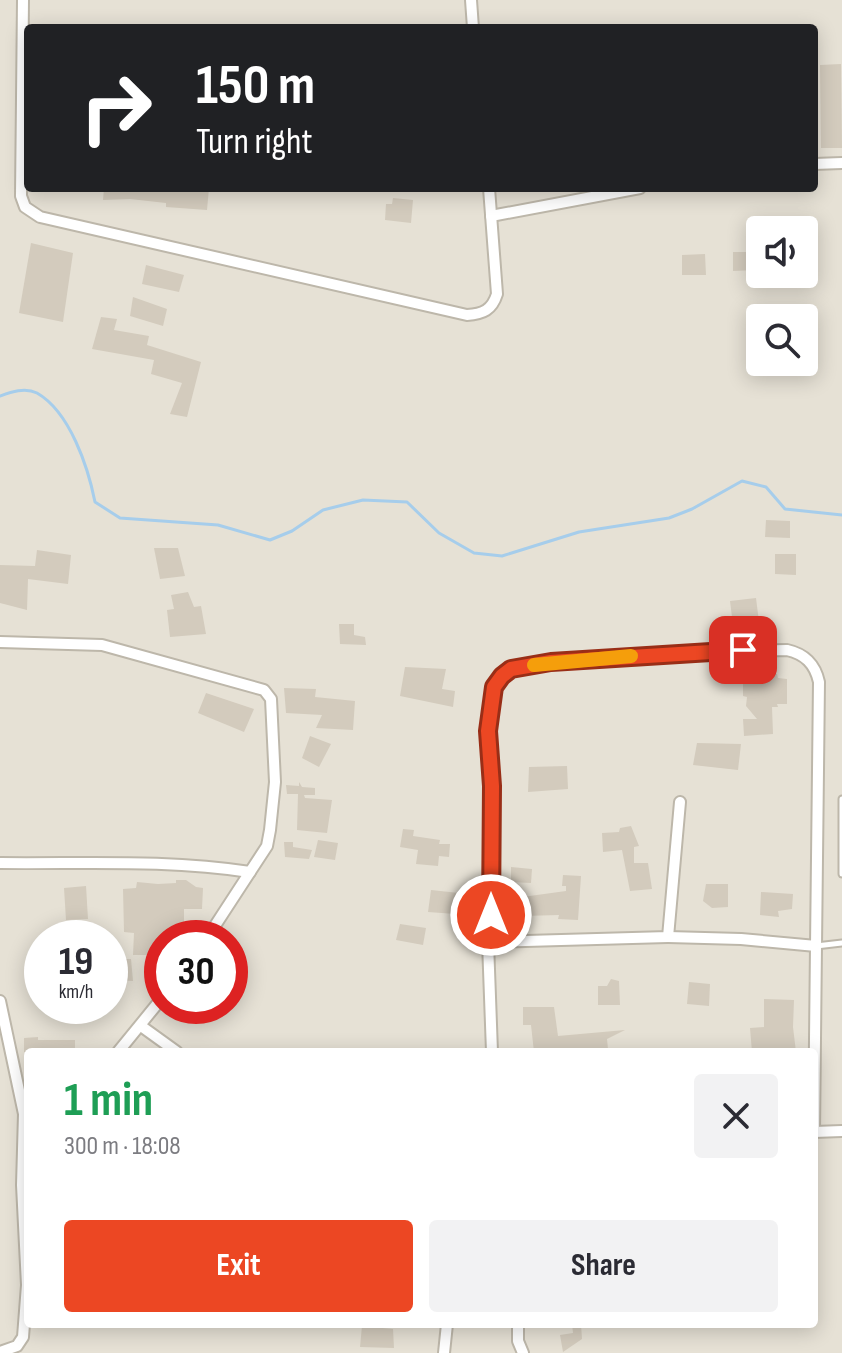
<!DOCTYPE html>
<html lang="en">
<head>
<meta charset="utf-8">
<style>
  body { margin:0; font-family:"Sofia Sans Condensed",sans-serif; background:#f2f2f3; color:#2b2b33; height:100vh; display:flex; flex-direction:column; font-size:30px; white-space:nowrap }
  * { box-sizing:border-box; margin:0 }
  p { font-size:26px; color:#7c7c81 }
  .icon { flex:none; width:44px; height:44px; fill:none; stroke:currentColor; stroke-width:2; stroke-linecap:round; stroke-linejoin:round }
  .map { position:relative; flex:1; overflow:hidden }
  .side { position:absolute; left:24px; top:1048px; width:794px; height:280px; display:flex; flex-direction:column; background:#fff; border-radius:8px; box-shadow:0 4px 20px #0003 }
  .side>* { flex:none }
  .hud { position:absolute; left:24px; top:24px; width:794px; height:168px; border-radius:8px; box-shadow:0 4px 20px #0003; background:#202124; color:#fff; overflow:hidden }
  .fabs { position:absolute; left:746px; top:216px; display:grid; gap:16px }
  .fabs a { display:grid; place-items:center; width:72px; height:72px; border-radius:8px; background:#fff; box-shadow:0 4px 20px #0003; font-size:40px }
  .speed { position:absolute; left:24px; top:920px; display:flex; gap:16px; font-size:40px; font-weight:700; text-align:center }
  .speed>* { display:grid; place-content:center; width:104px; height:104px; border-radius:50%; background:#fff; box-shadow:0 4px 20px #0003; line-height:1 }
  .speed small { font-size:20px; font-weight:400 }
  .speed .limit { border:12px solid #d22; background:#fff; color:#111 }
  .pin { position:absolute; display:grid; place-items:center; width:68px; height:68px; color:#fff; margin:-34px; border-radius:16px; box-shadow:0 4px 12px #0006 }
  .me { position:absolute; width:88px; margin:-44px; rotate:0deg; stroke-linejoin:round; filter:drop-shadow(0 0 6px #0008) }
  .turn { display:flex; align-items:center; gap:28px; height:168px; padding:0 40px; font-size:36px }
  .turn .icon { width:104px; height:104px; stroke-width:2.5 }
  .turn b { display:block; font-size:56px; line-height:68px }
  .round { display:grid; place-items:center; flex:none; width:84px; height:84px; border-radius:8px; background:#f2f2f3 }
  .headline { display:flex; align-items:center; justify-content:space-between; height:136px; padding:0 40px }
  h1 { font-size:48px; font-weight:700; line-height:60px; color:#1e9e55 }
  .cta { display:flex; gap:16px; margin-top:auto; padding:16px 40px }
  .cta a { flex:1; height:92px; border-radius:8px; background:#ec4723; color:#fff; font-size:32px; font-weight:700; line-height:92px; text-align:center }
  .cta a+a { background:#f2f2f3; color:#2b2b33 }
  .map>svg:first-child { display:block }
  .residential { fill:#e6e1d5; fill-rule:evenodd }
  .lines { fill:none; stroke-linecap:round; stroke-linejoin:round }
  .stream { stroke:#a6cdeb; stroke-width:3 }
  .building { fill:#d3cbbd }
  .lane-casing { stroke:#bdb7aa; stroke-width:9 }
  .street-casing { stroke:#bdb7aa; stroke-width:14 }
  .lane { stroke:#fff; stroke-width:5 }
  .street { stroke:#fff; stroke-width:10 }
  .route-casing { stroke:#992e17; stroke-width:20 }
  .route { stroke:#ec4723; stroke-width:14 }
  .slow { stroke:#f59e0b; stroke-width:14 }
</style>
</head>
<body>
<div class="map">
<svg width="842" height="1353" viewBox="0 0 842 1353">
  <rect width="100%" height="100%" fill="#f2efe6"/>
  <path class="residential" d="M0 0H842V1353H0ZM28 28H814V188H28ZM760 230H804V274H760ZM760 318H804V362H760ZM42 938H110V1006H42ZM162 938H230V1006H162ZM28 1052H814V1324H28Z"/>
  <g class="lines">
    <path class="stream" d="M0 396C11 392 25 387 37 393 70 412 88 467 95 502L120 518 218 525 270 540 292 531 323 510 363 500 407 502 439 533 474 553 502 556 579 532 669 518 692 509 742 481 766 487 785 509 842 515"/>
  </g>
  <g class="building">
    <polygon points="841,64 842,148 821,148 820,65"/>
    <polygon points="104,188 209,188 207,210 166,207 166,203 130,199 103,200"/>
    <polygon points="393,198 413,200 411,223 385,220 386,204 392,204"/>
    <polygon points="31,243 73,253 63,322 19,313"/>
    <polygon points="733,252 756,252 756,270 733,271"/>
    <polygon points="705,254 706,275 682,275 682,255"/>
    <polygon points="146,265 184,275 179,292 142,284"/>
    <polygon points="133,297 167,309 163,326 130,316"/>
    <polygon points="101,317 117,319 114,330 149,336 147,345 201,362 187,417 170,414 182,383 151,374 154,360 92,349"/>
    <polygon points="766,520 790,521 790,538 765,537"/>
    <polygon points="154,548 178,548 185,576 160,579"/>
    <polygon points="37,550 71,555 68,584 28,579 27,610 0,603 0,565 35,566"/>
    <polygon points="775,554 796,554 796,575 775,574"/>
    <polygon points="188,592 194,607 201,606 206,634 170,637 167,610 174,609 171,595"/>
    <polygon points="756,598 759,622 733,625 730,601"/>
    <polygon points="339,624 354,624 354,635 365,637 366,645 340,644"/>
    <polygon points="405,667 446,669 442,689 455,691 453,707 400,696"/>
    <polygon points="763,672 777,674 778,678 787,679 787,704 777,704 778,707 772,707 773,734 744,736 743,719 757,719 746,706 747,697 743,696 743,684 757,684 757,679 763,679"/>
    <polygon points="284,688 316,689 315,697 355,701 353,730 316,728 322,715 286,713"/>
    <polygon points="206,693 254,709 244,732 198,713"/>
    <polygon points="310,736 331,744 319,767 302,758"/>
    <polygon points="697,743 741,744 738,770 693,765"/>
    <polygon points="567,766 568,789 528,792 529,767"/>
    <polygon points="299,782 302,787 315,788 315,795 304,795 305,798 332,800 327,833 297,830 298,794 287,794 286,785 299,786"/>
    <polygon points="631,826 639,846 634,847 634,863 648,863 652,889 630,891 622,850 603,852 602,833 619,832 620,828"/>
    <polygon points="403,829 414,830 413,836 440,840 439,844 450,844 449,857 439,856 438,866 416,864 418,850 400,847"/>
    <polygon points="318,840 338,843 335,860 314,857"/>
    <polygon points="284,842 293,842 293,847 312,850 309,859 285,857"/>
    <polygon points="511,867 532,869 531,883 511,882"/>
    <polygon points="563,875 581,876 578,920 558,919 559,915 523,916 522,910 514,908 515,898 566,891 566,886 562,886"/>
    <polygon points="176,880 186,880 196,887 203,888 202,909 184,909 184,930 201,932 199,938 162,938 162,955 133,955 134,933 124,932 123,889 136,888 137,882 158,884 176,883"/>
    <polygon points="706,884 728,884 728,907 712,908 703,901"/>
    <polygon points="86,886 88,919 66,920 64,888"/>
    <polygon points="431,890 459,893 455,914 428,912"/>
    <polygon points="761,892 793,894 792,909 778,911 779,917 760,915"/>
    <polygon points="400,924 426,928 423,945 396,940"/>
    <polygon points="110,959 131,959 133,981 110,980"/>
    <polygon points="611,979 619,981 620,1005 598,1005 598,986 607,986"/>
    <polygon points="689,982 710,984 709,1006 687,1004"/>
    <polygon points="764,999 794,1000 793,1027 796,1052 752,1052 750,1028 764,1027"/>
    <polygon points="523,1007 554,1007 558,1036 625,1030 607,1039 608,1049 534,1052 531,1025 523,1025"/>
    <polygon points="38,1037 38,1040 75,1040 75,1052 24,1052 24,1038"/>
    <polygon points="572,1324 581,1324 582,1339 563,1352 560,1335 573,1333"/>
    <polygon points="362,1326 393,1329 394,1348 360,1347"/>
  </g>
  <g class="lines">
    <g class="lane-casing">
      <g id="lane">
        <polyline points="842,799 842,874"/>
        <polyline points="816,946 842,943"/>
      </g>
    </g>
    <g class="street-casing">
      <g id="street">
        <path d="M23 0 21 196 25 207 40 217 467 315C483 314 492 310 497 294L489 188"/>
        <polyline points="471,0 473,28"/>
        <polyline points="814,164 842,163"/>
        <polyline points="491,216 640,188"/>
        <path d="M0 642 102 645 264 690 271 699 275 782 270 830 267 846 250 872C167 859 84 864 0 863"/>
        <polyline points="207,938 250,872"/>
        <polyline points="488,942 668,937 680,802"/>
        <polyline points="0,1001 24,1114 22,1185 27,1285 23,1337 17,1346 0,1352"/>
        <polyline points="141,1026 177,1052"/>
        <polyline points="118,1052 162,998"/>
        <path d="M492 1052 488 942 491 915 492 786 488 731 494 687 502 676 511 669 551 662 721 651 787 650C805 654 815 664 819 682L816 946 741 939 668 937"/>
        <polyline points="814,1132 816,946"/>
        <polyline points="814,1132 842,1131"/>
        <polyline points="518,1324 518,1341 523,1353"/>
        <polyline points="444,1353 447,1324"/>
      </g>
    </g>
    <use href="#lane" class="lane"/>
    <use href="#street" class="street"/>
  </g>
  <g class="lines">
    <g class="route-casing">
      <polyline id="route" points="491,915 492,786 488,731 494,687 502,676 511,669 551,662 743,650"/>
    </g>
    <use href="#route" class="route"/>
    <polyline class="slow" points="534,665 631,656"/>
  </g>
</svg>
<div class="fabs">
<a><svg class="icon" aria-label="sound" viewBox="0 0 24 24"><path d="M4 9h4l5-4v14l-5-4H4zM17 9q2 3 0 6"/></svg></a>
<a><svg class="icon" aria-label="search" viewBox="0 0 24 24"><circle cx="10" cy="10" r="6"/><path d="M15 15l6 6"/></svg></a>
</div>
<div class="speed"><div>19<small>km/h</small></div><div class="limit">30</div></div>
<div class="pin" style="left:743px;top:650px;background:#d93025"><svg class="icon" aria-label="arrive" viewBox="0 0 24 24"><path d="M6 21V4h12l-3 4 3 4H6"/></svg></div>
<svg class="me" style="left:491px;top:915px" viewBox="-20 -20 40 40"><circle r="17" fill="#ec4723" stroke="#fff" stroke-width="3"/><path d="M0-11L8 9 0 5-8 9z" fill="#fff"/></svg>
<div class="hud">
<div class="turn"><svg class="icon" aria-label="right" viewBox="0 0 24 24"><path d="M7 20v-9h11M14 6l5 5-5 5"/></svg><div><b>150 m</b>Turn right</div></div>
</div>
<section class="side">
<div class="headline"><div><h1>1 min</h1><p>300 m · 18:08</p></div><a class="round"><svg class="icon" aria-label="close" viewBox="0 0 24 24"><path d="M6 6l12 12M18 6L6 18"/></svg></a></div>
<div class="cta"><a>Exit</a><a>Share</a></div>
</section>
</div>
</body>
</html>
